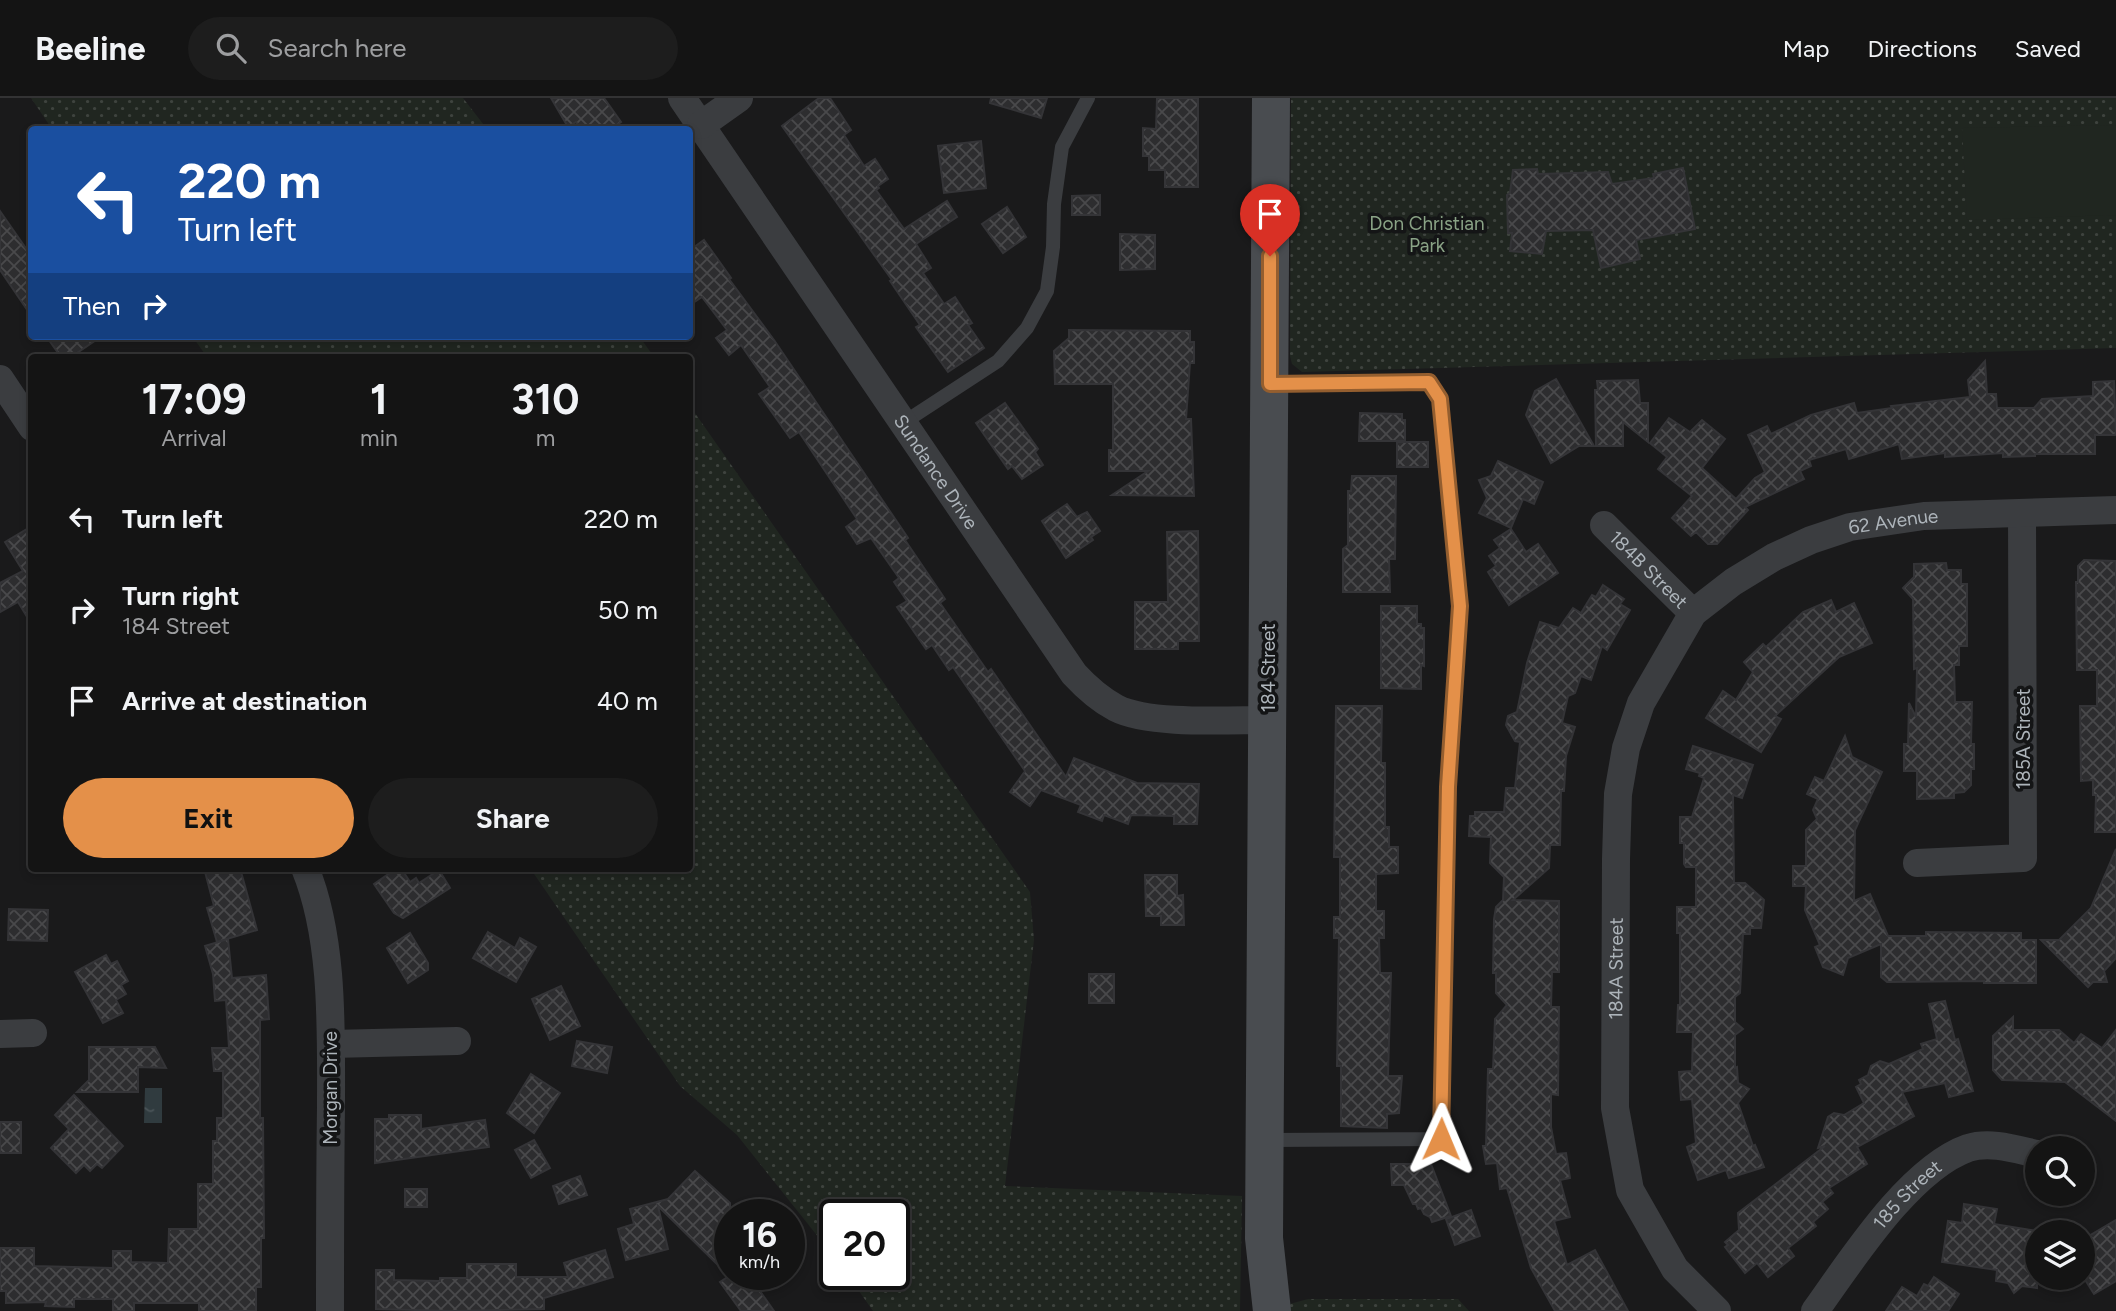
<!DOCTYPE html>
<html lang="en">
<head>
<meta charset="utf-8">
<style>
  body { margin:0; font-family:Figtree,sans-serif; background:#1d1d1d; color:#f1f3f6; height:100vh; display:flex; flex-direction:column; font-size:26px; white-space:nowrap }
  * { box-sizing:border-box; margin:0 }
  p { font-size:23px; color:#9d9ea0 }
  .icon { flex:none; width:38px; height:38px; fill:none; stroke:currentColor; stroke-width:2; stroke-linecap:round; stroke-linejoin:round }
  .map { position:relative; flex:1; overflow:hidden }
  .panel { position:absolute; left:28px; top:256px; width:665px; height:518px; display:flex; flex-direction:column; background:#141414; border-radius:7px; box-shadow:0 4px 10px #0003,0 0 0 2px #333334 }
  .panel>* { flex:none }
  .hud { position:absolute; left:28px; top:28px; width:665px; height:214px; border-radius:7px; box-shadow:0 4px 10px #0003,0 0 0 2px #333334; background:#1a4fa0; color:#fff; overflow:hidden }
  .tools { position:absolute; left:2025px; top:1038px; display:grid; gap:14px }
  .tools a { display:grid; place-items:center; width:70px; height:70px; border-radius:50%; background:#141414; box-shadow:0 4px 10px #0003,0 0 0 2px #333334; font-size:35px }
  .speed { position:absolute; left:714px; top:1101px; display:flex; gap:14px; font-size:35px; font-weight:700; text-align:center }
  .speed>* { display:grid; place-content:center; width:91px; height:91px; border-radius:50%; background:#141414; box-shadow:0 4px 10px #0003,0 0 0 2px #333334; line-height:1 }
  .speed small { font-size:18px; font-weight:400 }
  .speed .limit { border:4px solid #111; border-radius:10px; background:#fff; color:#111 }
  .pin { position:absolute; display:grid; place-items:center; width:60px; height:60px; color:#fff; margin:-72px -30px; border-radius:50% 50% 50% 0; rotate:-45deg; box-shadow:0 0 7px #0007 }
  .pin .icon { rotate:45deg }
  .me { position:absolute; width:77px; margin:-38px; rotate:1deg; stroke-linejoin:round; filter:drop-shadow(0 0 5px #0008) }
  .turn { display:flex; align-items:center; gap:24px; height:147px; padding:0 35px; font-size:32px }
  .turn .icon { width:91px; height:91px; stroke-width:2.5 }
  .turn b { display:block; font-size:49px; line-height:60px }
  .then { display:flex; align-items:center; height:66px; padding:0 35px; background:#0003; gap:14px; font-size:26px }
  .eta { display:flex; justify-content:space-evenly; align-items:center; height:119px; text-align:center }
  .eta b { font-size:42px; font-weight:700; line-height:49px }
  .primary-button { display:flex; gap:14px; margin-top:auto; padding:14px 35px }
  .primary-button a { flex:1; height:80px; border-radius:42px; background:#e49049; color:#111; font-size:28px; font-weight:700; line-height:80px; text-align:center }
  .primary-button a+a { background:#1d1d1d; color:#f1f3f6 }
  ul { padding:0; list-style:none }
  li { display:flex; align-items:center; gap:21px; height:91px; padding:0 35px }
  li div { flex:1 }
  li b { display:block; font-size:26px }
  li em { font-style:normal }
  header { display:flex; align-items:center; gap:42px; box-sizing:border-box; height:98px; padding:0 35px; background:#141414; border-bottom:2px solid #333334 }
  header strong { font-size:33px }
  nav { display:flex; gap:38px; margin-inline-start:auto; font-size:24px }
  .search { width:490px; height:63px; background:#1d1d1d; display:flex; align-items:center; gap:18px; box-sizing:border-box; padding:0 24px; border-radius:38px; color:#9d9ea0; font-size:26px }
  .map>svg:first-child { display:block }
  .park { fill:url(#park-dots) }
  .pitch { fill:#202620 }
  .water { fill:url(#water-ripples) }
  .building { fill:url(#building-cross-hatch); stroke:#343437; stroke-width:2 }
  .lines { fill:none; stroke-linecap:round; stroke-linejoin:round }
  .service { stroke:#3b3d40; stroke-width:14 }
  .minor { stroke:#3b3d40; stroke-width:28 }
  .secondary { stroke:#494c50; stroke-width:38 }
  .route-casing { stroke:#945e2f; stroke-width:18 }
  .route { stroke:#e49049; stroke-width:12 }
  .labels { text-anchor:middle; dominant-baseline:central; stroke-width:7; stroke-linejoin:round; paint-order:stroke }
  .park-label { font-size:19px; fill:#8aa386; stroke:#141516 }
  .street-label { font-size:19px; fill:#adb4ba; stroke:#141516 }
</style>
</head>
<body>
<header>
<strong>Beeline</strong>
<div class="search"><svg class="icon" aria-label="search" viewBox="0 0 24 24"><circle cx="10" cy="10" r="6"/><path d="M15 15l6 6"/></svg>Search here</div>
<nav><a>Map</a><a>Directions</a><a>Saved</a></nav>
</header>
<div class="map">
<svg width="2116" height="1213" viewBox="0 0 2116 1213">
  <defs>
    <pattern id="park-dots" width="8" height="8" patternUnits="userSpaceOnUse" patternTransform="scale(1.75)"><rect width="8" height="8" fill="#202620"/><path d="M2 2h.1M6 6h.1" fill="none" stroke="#3e433e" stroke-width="1.8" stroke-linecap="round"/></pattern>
    <pattern id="water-ripples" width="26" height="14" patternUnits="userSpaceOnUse" patternTransform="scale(1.75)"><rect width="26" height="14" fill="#303b3f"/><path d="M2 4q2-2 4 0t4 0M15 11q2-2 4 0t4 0" fill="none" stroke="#4b5559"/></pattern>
    <pattern id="building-cross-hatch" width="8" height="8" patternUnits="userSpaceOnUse" patternTransform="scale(1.75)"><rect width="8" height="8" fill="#2d2d2f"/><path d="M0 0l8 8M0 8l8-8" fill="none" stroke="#49494b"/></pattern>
  </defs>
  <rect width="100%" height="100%" fill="#1a1a1b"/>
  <g class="park">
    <polygon points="31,0 463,0 487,31 52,31"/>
    <polygon points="1291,0 2116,0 2116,250 1302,274 1292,266 1290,258"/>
    <polygon points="192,238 639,238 654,259 207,259"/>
    <polygon points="690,308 1030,794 1034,842 1005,1088 1242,1098 1240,1213 873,1213 847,1176 894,1176 894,1116 835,1116 835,1160 737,1037 680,988 530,770 690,770"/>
    <polygon points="1308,1201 1458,1201 1469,1213 1286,1213 1286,1207"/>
  </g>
  <polygon class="pitch" points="2116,27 2116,117 1967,122 1962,30"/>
  <polygon class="water" points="145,990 162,990 162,1025 144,1025"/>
  <g class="building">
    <polygon points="551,0 604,0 621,24 609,32 581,32 576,24 568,29"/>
    <polygon points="819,0 830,0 851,32 844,37 864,68 875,61 888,81 878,88 879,90 876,92 904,131 947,103 957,119 916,146 931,170 923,175 944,206 955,199 972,225 968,227 984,250 948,274 916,229 920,227 890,183 892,182 782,28"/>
    <polygon points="991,0 1047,0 1041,20 990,5"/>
    <polygon points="1157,0 1198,0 1198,89 1165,89 1165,72 1149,72 1149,58 1143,58 1143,30 1156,31"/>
    <polygon points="981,43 986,90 944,95 938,48"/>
    <polygon points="1683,70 1695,131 1636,142 1640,161 1601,170 1593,132 1546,133 1542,156 1510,153 1512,135 1508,135 1507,97 1510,95 1513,72 1537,71 1538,76 1608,74 1612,86 1654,80 1653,76"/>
    <polygon points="1100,97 1100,117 1072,117 1072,98"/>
    <polygon points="1007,109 1026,139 1003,155 982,126"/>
    <polygon points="0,113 32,159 32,219 0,172"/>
    <polygon points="1120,136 1155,137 1155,171 1120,172"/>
    <polygon points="704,142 731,180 729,181 774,242 908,440 905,442 945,501 940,505 988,574 991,571 1066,679 1074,660 1137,685 1199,686 1197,726 1174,726 1174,718 1131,717 1128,726 1104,717 1102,723 1078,714 1081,707 1041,692 1030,708 1010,694 1025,673 953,569 949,572 932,547 926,551 897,509 907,503 894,484 899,480 871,440 857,446 846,429 857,421 799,334 790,340 759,296 770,289 741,247 729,257 716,240 727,232 702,199 690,207 690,152"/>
    <polygon points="1069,232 1190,233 1190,244 1194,244 1194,265 1190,265 1186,321 1191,321 1194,398 1112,397 1148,373 1109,373 1109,352 1113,352 1113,286 1055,286 1054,253 1069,240"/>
    <polygon points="46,238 102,238 71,259 61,259"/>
    <polygon points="1985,263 1987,296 1996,296 1997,310 2034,310 2042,301 2093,298 2093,284 2114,283 2116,335 2115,337 2095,337 2095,356 2035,356 2035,358 2003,359 2003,355 1945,359 1945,355 1902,361 1899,346 1849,361 1846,351 1809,362 1811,368 1800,373 1804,381 1745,409 1748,412 1717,446 1708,446 1696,434 1691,438 1672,420 1692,398 1658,371 1667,359 1650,345 1669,320 1690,334 1702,322 1725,341 1702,370 1736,401 1755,380 1765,374 1748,337 1767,328 1771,336 1811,317 1854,305 1857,315 1892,310 1891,308 1970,299 1968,282"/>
    <polygon points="1556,281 1594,348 1579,348 1551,365 1526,317 1535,293"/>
    <polygon points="1638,282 1640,305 1648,305 1648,344 1623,324 1623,348 1596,348 1595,292 1598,292 1597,283"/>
    <polygon points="1005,305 1038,351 1035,354 1043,367 1022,381 1012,368 1008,371 976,325"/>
    <polygon points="1360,315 1402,316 1402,322 1405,322 1405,343 1359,343"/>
    <rect x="1397" y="344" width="31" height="25"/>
    <polygon points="1498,363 1543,384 1534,406 1523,401 1511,430 1479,415 1487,400 1479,382 1491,378"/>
    <polygon points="1352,378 1396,378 1395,461 1389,461 1390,494 1343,494 1343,451 1348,447 1348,393 1351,393"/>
    <polygon points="1067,406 1077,419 1087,414 1100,433 1091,439 1093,442 1066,460 1042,423"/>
    <polygon points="32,428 32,527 18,504 0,514 0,485 23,473 5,444"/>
    <polygon points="1511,431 1526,454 1538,446 1558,475 1509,507 1488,474 1496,468 1489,458 1500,450 1494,442"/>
    <polygon points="1198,433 1199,543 1178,543 1178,551 1135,551 1135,504 1168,504 1167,434"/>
    <polygon points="2084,462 2116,463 2116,734 2095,734 2096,697 2093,697 2093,682 2081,683 2080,608 2097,608 2097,572 2077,572 2076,484 2078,484 2078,468"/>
    <polygon points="1946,465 1947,472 1961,472 1961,486 1967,486 1967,548 1959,548 1959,567 1954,567 1955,604 1972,604 1971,646 1974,646 1974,671 1971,671 1971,687 1964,694 1954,695 1954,700 1917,701 1917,673 1904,673 1904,646 1908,646 1909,605 1916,619 1917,570 1914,571 1913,501 1903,490 1914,479 1914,466"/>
    <polygon points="1603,487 1624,501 1620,506 1630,512 1607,552 1602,548 1591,582 1581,578 1575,595 1568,598 1562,625 1575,629 1566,658 1564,693 1561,693 1560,747 1550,747 1549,770 1513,802 1559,803 1559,874 1552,874 1551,909 1559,909 1558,997 1551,996 1551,1029 1556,1056 1566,1055 1570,1080 1560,1082 1570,1119 1554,1123 1567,1167 1595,1152 1628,1213 1555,1213 1531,1170 1507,1090 1500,1091 1497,1065 1486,1066 1483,1048 1486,1048 1488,971 1493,971 1495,921 1507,907 1496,895 1496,875 1493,875 1494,821 1496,809 1503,802 1504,779 1490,765 1491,739 1469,738 1470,718 1475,718 1475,714 1504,714 1506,690 1515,690 1520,644 1515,643 1506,627 1508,618 1517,614 1527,565 1540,524 1559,530 1573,510 1581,515 1592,497 1596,499"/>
    <polygon points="1831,502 1836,514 1854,505 1872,545 1839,559 1775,618 1781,621 1761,654 1706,620 1723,593 1736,602 1753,574 1744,564 1763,546 1766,549 1803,514"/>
    <polygon points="1381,508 1417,508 1417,526 1421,526 1421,530 1424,530 1424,568 1421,567 1421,591 1381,590"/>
    <polygon points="1336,608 1382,608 1381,665 1385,665 1385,729 1389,729 1389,749 1398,749 1398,775 1376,776 1376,813 1384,813 1384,840 1379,840 1380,875 1391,875 1388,978 1402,978 1399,1015 1387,1016 1387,1030 1341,1028 1341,968 1337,968 1339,840 1334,840 1334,819 1340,819 1340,759 1334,759"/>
    <polygon points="1845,638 1852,659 1882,674 1855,732 1854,803 1870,796 1888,838 1926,838 1926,834 2021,835 2021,842 2036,842 2036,885 1984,885 1984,883 1887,884 1881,879 1881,846 1848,860 1843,877 1823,869 1815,849 1820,847 1805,812 1806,788 1793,788 1793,768 1806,768 1806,732 1817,721 1813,712 1818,701 1807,696 1815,679 1824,683"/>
    <polygon points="1693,648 1753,667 1742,700 1733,697 1734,785 1745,785 1764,802 1761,830 1750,830 1750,836 1743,836 1740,895 1735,899 1735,924 1743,931 1735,937 1735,970 1737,969 1738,985 1749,991 1738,1005 1753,1048 1755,1047 1764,1069 1729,1080 1726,1072 1698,1082 1687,1049 1696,1045 1692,1001 1681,1002 1679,974 1692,973 1693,934 1677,934 1678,907 1680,907 1680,835 1677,835 1677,809 1696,809 1696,769 1686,769 1684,766 1684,745 1680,745 1680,719 1692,719 1704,680 1699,678 1700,675 1686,671"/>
    <polygon points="2116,751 2116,860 2104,873 2107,884 2093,884 2088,889 2041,842 2059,842 2091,810"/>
    <polygon points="204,770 240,770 257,832 217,844 207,810 214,808"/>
    <polygon points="397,770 401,770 410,784 416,780 419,785 439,772 450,790 403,820 394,815 374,786"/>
    <polygon points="1145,777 1177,777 1177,798 1183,797 1184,827 1161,827 1161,818 1146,818"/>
    <polygon points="9,811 48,812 47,843 8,842"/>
    <polygon points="488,834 515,850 520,840 536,849 516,884 473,860"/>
    <polygon points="410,835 428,865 428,872 408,885 387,850"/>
    <polygon points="228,841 232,880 266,877 269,921 260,922 260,1020 263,1020 264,1140 261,1140 261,1189 256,1189 256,1213 199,1213 199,1205 134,1205 134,1213 113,1213 113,1201 74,1201 74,1209 45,1208 46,1204 6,1205 6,1193 0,1193 0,1150 34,1150 34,1168 113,1170 113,1153 131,1153 131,1164 168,1165 169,1131 198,1131 198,1086 213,1086 213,1043 217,1043 217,1020 223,1020 223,973 214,973 212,950 229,950 226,902 215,903 213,876 205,848"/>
    <polygon points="106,857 111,866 117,863 128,883 121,887 126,896 116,902 123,915 103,925 75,874"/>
    <rect x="1089" y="876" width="25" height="29"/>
    <polygon points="561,888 580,928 550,942 532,901"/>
    <polygon points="1945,903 1955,942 1958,941 1973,993 1949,999 1945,985 1902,994 1914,1018 1857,1049 1867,1066 1829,1090 1833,1095 1822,1104 1828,1111 1813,1124 1816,1128 1788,1150 1794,1158 1768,1179 1757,1165 1745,1175 1725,1149 1728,1147 1725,1144 1739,1132 1738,1115 1825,1048 1818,1050 1828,1019 1834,1015 1844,1017 1864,1005 1856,989 1861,986 1859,982 1868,977 1871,968 1880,963 1889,966 1923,951 1921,946 1937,941 1929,906"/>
    <polygon points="2013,919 2013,932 2059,932 2074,945 2081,936 2102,950 2116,932 2116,1023 2065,984 2002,982 1993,972 1993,938"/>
    <polygon points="577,943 612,949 607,975 572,968"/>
    <polygon points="89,949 155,949 166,970 138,969 138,994 77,994 89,982"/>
    <polygon points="531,976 560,995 534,1035 507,1015"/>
    <polygon points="74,997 123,1048 102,1070 97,1066 90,1073 84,1067 76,1075 51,1050 69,1031 55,1017"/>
    <polygon points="389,1017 421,1017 421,1031 485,1022 489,1049 375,1065 375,1021 389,1021"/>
    <rect x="0" y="1024" width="21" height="31"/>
    <polygon points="534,1042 550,1070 531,1080 515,1052"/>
    <polygon points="1391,1066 1431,1066 1451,1118 1432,1124 1430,1119 1424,1116 1421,1110 1418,1111 1416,1106 1413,1106 1404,1087 1392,1087"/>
    <polygon points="695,1073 730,1105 730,1178 748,1176 774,1213 741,1213 720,1184 729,1178 658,1108 668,1151 626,1162 618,1131 634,1126 630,1111 668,1101"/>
    <polygon points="580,1078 587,1097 559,1106 553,1088"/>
    <rect x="405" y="1091" width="22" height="18"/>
    <polygon points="1964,1106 1997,1111 1994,1126 2037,1133 2034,1149 2037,1149 2037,1190 2022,1188 2014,1195 2008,1185 1996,1183 1997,1172 1942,1164 1948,1123 1962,1125"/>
    <polygon points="1471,1112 1480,1138 1455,1147 1446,1121"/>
    <polygon points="2116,1122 2116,1183 2094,1196 2082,1177 2082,1142"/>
    <polygon points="605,1152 613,1179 544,1200 544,1211 454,1213 376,1211 376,1172 394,1172 394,1182 440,1183 440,1180 467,1180 467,1166 516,1166 516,1179 568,1179 564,1165"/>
    <polygon points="1934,1179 1959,1196 1948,1213 1886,1213 1902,1189 1917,1198 1924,1186 1928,1188"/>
  </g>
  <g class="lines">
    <g class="service">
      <polyline points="903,325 998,263 1027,230 1047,193 1053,149 1054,106 1062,49 1088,0"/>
      <polyline points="1265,1042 1441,1041 1448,689 1460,508 1440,301 1429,284 1271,286"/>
    </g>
    <g class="minor">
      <path id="s1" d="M682 0 1074 576C1086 589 1101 602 1116 610 1149 627 1228 622 1267 622"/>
      <polyline points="701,27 739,0"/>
      <polyline points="0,281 32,329"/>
      <path id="s2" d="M1604 427 1693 515"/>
      <polyline points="1917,765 2023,760 2022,415"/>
      <path d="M305 770C334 841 331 932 331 1009 330 1077 330 1145 330 1213"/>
      <polyline points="0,936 33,935"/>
      <polyline points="331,946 457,943"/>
      <path id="s3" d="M1717 1213 1675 1171 1630 1092 1615 1010 1616 761 1618 696 1626 650 1641 605 1693 515 1733 484 1774 459 1811 442 1850 429 1924 418 2116 412"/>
      <path id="s4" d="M1815 1213C1851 1163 1909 1071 1968 1050 1990 1043 2015 1051 2037 1056"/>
    </g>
    <polyline class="secondary" points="1271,0 1264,1140 1272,1213"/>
  </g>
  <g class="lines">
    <g class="route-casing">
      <polyline id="route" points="1270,158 1270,286 1429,284 1440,301 1460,508 1448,689 1441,1041"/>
    </g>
    <use href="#route" class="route"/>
  </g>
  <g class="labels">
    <g class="park-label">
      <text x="1427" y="125">Don Christian<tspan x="1427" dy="22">Park</tspan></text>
    </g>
    <g class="street-label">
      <text stroke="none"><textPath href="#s1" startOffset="452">Sundance Drive</textPath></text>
      <text stroke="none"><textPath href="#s3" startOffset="970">62 Avenue</textPath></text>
      <text stroke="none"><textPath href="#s2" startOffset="63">184B Street</textPath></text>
      <text transform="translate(1268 570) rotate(-90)">184 Street</text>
      <text transform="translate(2023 641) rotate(-90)">185A Street</text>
      <text stroke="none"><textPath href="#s3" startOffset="373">184A Street</textPath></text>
      <text transform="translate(330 990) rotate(-90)">Morgan Drive</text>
      <text stroke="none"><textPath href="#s4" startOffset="149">185 Street</textPath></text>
    </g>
  </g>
</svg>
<div class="tools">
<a><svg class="icon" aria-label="search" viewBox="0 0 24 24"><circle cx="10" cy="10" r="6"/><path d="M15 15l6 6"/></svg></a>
<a><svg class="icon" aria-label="layers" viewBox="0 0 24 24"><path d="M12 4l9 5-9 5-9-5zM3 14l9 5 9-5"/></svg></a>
</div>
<div class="speed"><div>16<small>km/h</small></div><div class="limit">20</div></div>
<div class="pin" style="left:1270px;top:158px;background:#d93025"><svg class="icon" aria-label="arrive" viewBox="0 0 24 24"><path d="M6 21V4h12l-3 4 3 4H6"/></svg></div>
<svg class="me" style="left:1441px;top:1041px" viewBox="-20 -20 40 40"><path d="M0-17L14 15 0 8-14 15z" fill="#e49049" stroke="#fff" stroke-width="4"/></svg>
<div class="hud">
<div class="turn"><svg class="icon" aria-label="left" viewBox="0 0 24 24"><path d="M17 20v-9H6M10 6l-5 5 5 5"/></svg><div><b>220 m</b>Turn left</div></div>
<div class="then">Then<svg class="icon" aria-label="right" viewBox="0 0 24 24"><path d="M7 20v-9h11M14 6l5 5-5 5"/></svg></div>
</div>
<section class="panel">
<div class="eta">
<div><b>17:09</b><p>Arrival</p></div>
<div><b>1</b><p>min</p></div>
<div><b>310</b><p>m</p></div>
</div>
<ul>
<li><svg class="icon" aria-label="left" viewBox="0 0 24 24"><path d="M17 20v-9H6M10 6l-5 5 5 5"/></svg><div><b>Turn left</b></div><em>220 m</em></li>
<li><svg class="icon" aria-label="right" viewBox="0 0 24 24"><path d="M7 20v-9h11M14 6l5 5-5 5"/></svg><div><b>Turn right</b><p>184 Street</p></div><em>50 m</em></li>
<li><svg class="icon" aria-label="arrive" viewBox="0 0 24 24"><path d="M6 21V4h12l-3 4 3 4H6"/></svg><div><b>Arrive at destination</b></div><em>40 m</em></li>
</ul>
<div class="primary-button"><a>Exit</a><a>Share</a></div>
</section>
</div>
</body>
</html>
